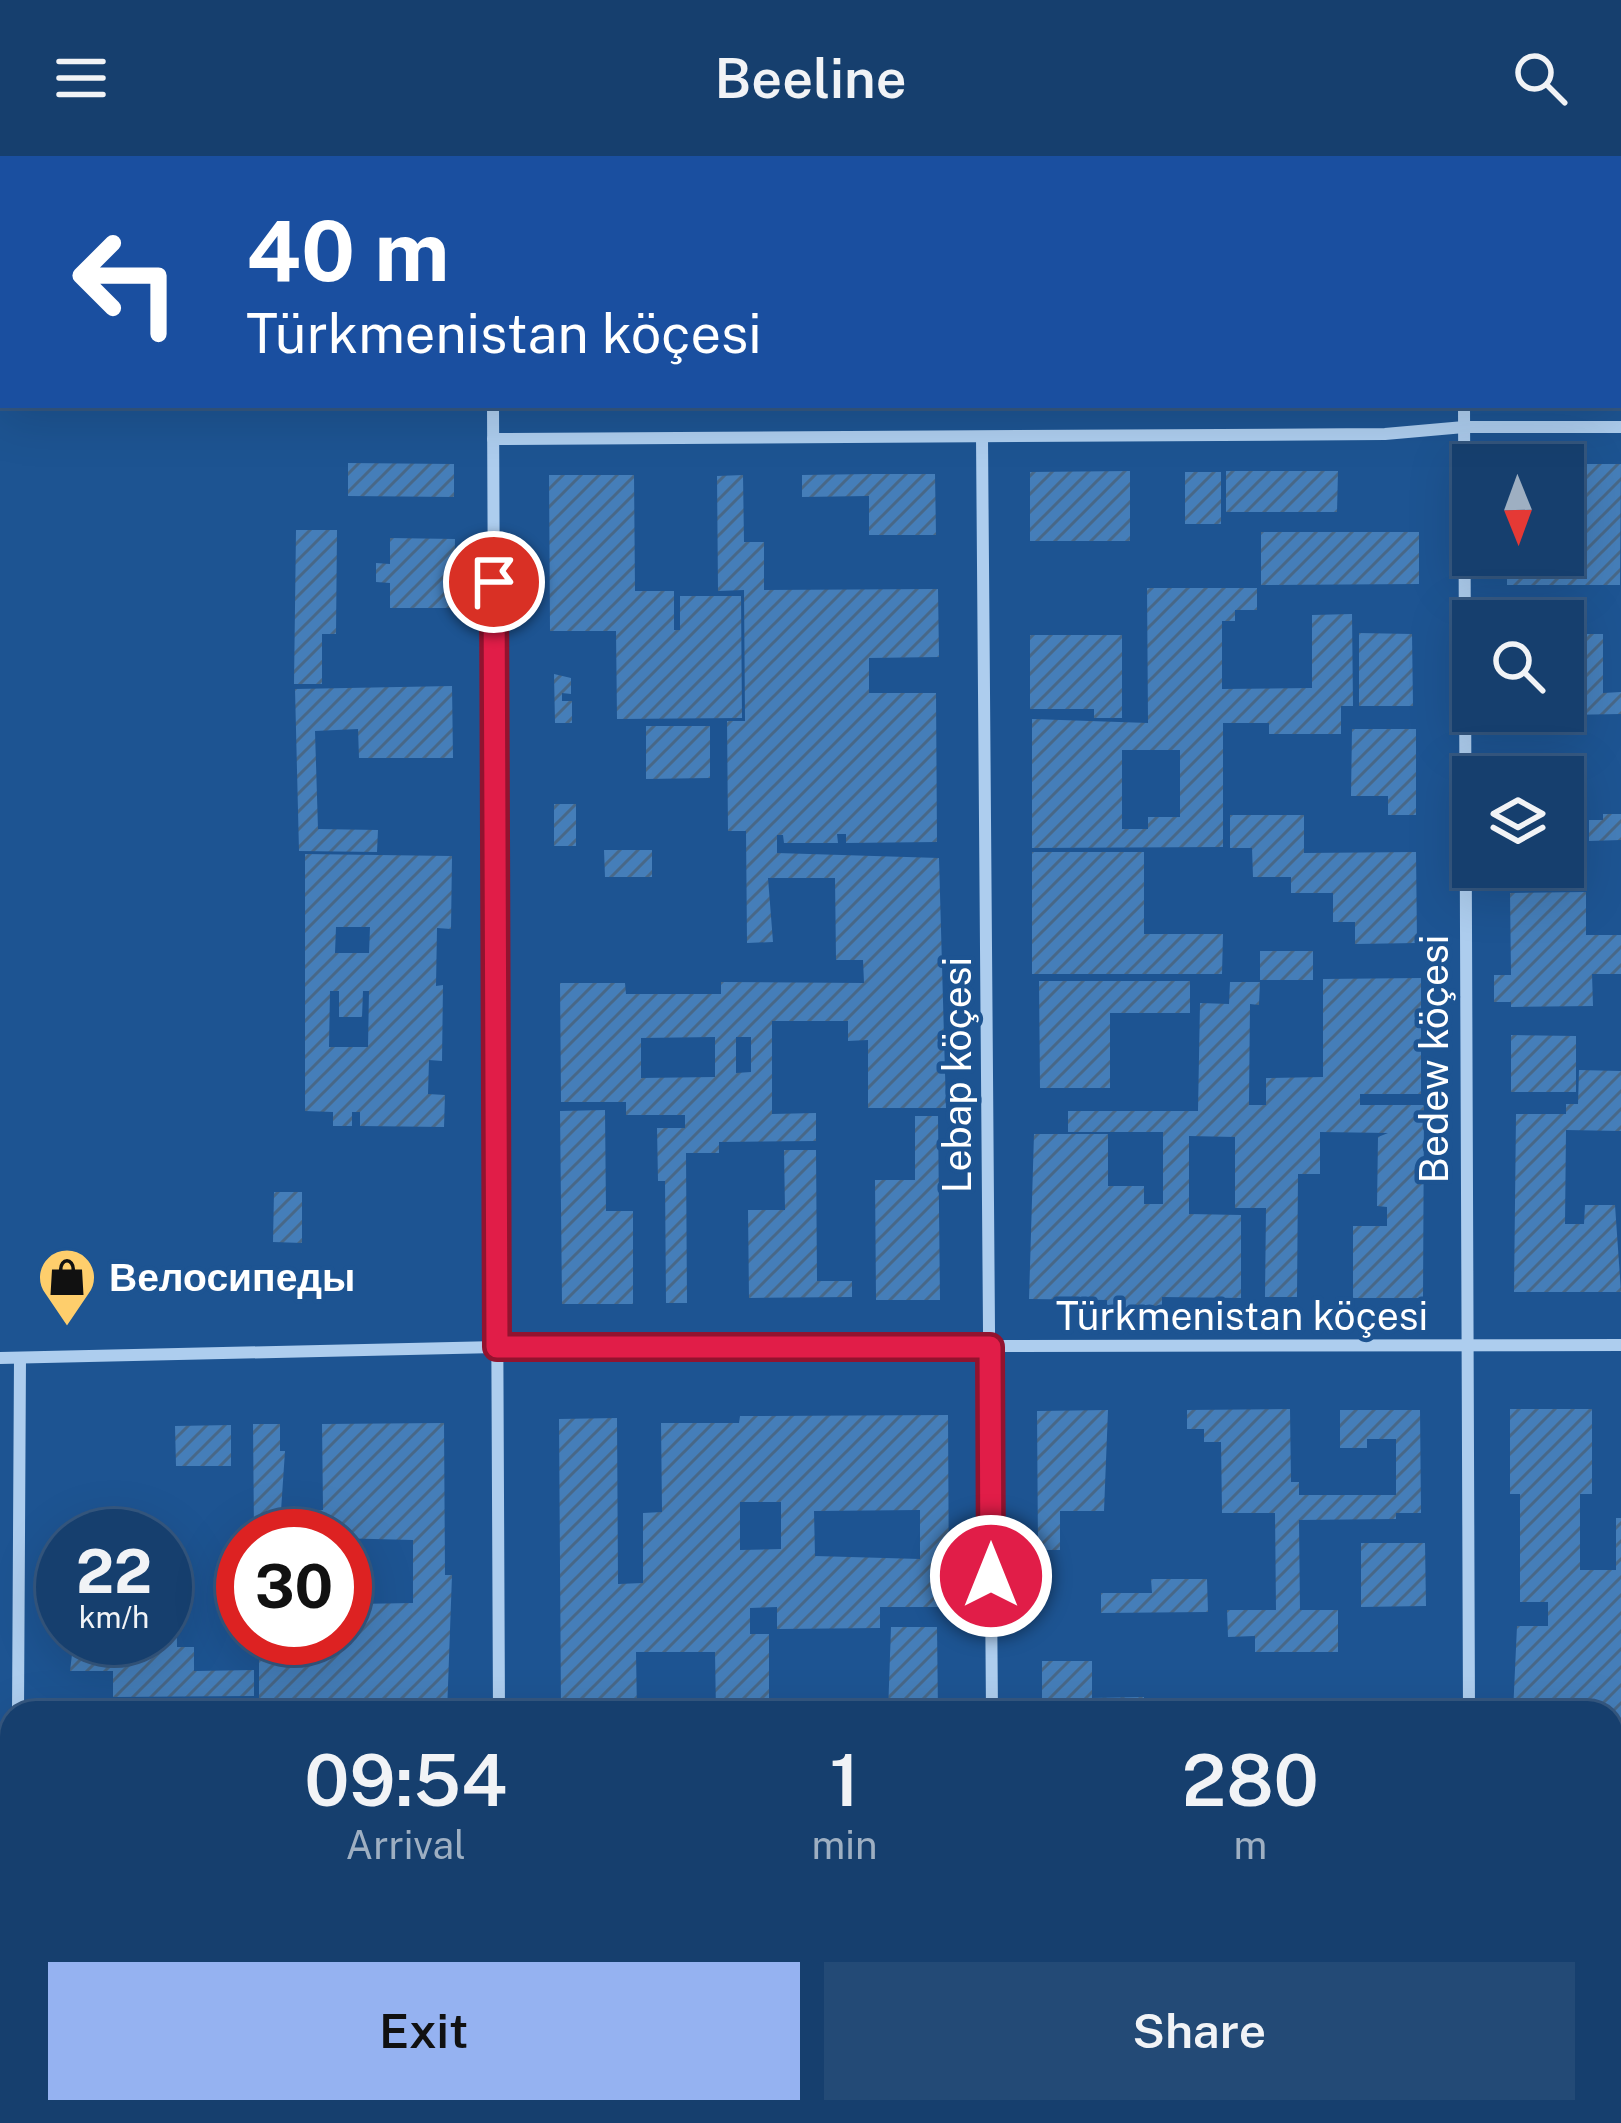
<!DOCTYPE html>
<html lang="en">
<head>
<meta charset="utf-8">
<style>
  body { margin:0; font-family:"Public Sans",sans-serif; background:#234a76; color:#f1f3f6; height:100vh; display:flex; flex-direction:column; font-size:45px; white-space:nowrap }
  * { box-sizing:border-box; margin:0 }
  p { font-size:39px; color:#9eafc2 }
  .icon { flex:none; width:66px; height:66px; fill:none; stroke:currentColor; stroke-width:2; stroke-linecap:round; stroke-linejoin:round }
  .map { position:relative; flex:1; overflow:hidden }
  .drawer { position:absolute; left:0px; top:1545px; width:1623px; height:423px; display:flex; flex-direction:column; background:#163f6e; border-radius:36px 36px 0 0; box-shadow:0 12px 48px #0002,0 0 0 3px #355881 }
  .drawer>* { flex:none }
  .top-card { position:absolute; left:0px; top:0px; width:1623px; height:252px; box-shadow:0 12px 48px #0002,0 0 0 3px #355881; background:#1a4fa0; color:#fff; overflow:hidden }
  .needle { width:78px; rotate:179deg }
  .fabs { position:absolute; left:1452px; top:288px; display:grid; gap:24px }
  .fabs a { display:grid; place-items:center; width:132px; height:132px; border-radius:0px; background:#163f6e; box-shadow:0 12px 48px #0002,0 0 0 3px #355881; font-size:60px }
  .speed { position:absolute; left:36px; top:1353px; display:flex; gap:24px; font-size:60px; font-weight:700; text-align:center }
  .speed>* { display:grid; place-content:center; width:156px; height:156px; border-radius:50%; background:#163f6e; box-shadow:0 12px 48px #0002,0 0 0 3px #355881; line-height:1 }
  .speed small { font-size:30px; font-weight:400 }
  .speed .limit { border:18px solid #d22; background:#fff; color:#111 }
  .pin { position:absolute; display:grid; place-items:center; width:102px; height:102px; color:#fff; margin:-51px; border:6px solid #fff; border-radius:50%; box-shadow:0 3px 12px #0007 }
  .me { position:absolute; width:132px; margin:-66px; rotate:0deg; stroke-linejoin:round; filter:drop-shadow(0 0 9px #0008) }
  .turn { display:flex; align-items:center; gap:42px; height:252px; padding:0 48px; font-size:54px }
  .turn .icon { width:156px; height:156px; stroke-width:2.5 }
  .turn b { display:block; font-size:84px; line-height:102px }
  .eta { display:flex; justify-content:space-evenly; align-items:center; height:204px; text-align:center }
  .eta b { font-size:72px; font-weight:600; line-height:84px }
  .primary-button { display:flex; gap:24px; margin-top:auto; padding:24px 48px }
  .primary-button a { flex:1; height:138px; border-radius:0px; background:#95b2f1; color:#111; font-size:48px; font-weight:600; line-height:138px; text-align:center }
  .primary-button a+a { background:#234a76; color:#f1f3f6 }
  header { display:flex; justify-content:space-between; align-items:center; height:156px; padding:0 48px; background:#163f6e; font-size:54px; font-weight:600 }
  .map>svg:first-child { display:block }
  .building { fill:url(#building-hatch); fill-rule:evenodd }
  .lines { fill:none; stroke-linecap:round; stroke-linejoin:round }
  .street { stroke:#adcdee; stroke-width:12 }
  .route-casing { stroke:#92132f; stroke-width:30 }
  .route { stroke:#e11d48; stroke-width:21 }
  .labels { text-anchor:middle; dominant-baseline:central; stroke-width:9; stroke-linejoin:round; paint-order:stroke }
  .street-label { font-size:39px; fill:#fff; stroke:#1d5492 }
  .poi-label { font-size:39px; font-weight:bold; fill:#fff; stroke:#1d5492; text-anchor:start }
</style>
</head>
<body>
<header><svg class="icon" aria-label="menu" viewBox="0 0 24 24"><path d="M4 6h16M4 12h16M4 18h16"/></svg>Beeline<svg class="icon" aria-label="search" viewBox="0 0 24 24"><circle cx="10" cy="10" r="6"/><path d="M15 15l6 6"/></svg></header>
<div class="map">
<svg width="1621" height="1967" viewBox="0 0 1621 1967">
  <defs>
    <pattern id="building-hatch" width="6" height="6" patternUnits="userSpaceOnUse" patternTransform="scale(3)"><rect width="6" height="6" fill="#457eb9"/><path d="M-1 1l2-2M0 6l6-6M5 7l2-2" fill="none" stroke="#486888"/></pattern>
  </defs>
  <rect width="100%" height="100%" fill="#1d5492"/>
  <g class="building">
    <polygon points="348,307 454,308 454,341 348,340"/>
    <polygon points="1563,308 1621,308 1620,429 1507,429 1507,399 1563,399"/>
    <polygon points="1130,315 1130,385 1030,385 1030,316"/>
    <polygon points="1226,315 1338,315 1337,356 1226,356"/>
    <rect x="1185" y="316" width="36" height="52"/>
    <polygon points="870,318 935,318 936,379 869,379 869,340 802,341 802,319"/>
    <polygon points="549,319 634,319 635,435 674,435 674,474 680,474 680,440 741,440 742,562 617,563 616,475 550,475"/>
    <path d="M743 319 744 386H764V434L938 433 939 501 869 502V537H936L937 686 846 687V678H837L838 687H784L783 679H777V697L939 702 946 952H868V884L848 885V865H772V958L816 957V985L719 986V997H686L687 1147H666L665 1025H658L657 972H685V959H626V946H561L560 827H625L626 838H721V826L864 827 863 804H836L835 722H768L773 786 747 787 746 675H728L727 565H745L744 434 718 435 717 320ZM715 881V921L641 922V882ZM736 881H751V916L736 917Z"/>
    <polygon points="296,374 337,374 336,478 322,478 322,528 294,528"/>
    <polygon points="1261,376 1419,376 1419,428 1261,429"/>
    <polygon points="390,382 455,383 454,452 390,452 390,427 376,426 376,407 390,408"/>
    <path d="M1147 432H1257V454H1235V465H1222V533L1312 532V459L1352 458 1353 550H1341V578H1269V567H1223V691L1032 692V563L1148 567ZM1122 594H1180V661H1148V673H1122Z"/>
    <polygon points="1359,477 1412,478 1413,550 1359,550"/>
    <polygon points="1563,478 1603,478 1603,537 1621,536 1621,558 1565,559"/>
    <polygon points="1030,479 1122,479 1122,562 1094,562 1094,553 1030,553"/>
    <polygon points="554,518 571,522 571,538 562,537 562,545 572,545 572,567 555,567"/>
    <polygon points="452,530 453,602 359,602 358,573 315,575 318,673 378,674 377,696 299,695 295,533"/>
    <polygon points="646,570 710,570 710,622 646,623"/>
    <polygon points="1352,573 1416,573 1416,659 1388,659 1388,640 1351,640"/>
    <polygon points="1575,607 1576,677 1563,678 1563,621 1505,621 1505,608"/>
    <rect x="554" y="648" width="22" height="42"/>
    <polygon points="1603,658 1621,658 1621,684 1589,685 1589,664 1603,664"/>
    <polygon points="1230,659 1304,659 1304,697 1416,696 1417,787 1355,788 1355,766 1333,766 1333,737 1291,737 1291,721 1253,721 1252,692 1230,692"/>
    <polygon points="604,694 652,694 652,721 605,721"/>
    <polygon points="1032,696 1144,696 1144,778 1223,778 1222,818 1032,818"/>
    <path d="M305 698 452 700 451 773 437 772 436 830 443 829 442 905 429 904 428 938 445 939 444 971 360 970V956H352V970H333V956L305 955ZM336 771H370L369 797H335ZM330 835H339V861H362L363 835H369L368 891H329Z"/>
    <polygon points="1586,736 1586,779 1621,779 1621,818 1592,818 1593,850 1511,851 1511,846 1494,846 1494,819 1511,819 1510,737"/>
    <rect x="1260" y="795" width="53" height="29"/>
    <polygon points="1421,822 1421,938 1360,938 1360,949 1424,949 1423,1142 1353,1142 1353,1070 1387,1070 1387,1051 1377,1050 1378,981 1388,977 1320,976 1320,1018 1298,1018 1297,1141 1265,1141 1266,1052 1235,1052 1235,981 1189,980 1189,1058 1241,1059 1241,1142 1162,1141 1162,1162 1143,1161 1143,1154 1107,1153 1107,1144 1029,1143 1034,978 1108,978 1108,1030 1144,1030 1144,1048 1163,1048 1163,976 1068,976 1068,955 1198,955 1200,847 1229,848 1230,826 1260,826 1259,849 1250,848 1249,949 1266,949 1266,922 1323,921 1323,823"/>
    <polygon points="1039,825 1190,825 1190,857 1110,857 1110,932 1040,932"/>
    <polygon points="1511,879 1576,880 1576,936 1511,936"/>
    <polygon points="1579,914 1621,915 1621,975 1566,974 1565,1068 1584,1068 1585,1049 1615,1049 1621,1136 1514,1136 1516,958 1566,958 1566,948 1578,948"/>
    <polygon points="605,954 606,1055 633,1055 633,1148 562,1148 560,955"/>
    <polygon points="915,960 938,960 940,1144 876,1144 875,1024 915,1024"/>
    <polygon points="784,994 816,994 817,1125 852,1125 852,1141 749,1142 748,1054 785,1054"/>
    <polygon points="274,1036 302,1036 302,1087 273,1086"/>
    <polygon points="1290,1253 1291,1326 1299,1326 1299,1339 1396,1339 1396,1283 1367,1283 1367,1292 1340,1292 1340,1254 1420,1254 1421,1357 1396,1357 1396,1363 1299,1364 1300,1454 1338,1454 1338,1496 1255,1496 1255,1480 1228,1481 1227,1454 1276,1454 1275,1357 1222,1357 1221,1286 1204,1286 1204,1273 1187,1273 1187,1254"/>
    <polygon points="1510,1253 1592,1253 1592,1338 1580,1338 1580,1414 1616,1414 1616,1362 1621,1362 1621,1575 1611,1575 1611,1557 1513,1557 1517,1470 1548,1470 1548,1446 1520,1446 1520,1338 1510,1338"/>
    <polygon points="1108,1254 1104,1355 1060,1355 1060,1394 1038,1394 1037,1255"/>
    <path d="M948 1259 949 1451H880V1472L777 1473V1451L750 1452V1478H769V1557H716L715 1496H636L637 1557H561L559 1263 617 1262 618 1428 643 1427V1357L662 1356 661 1267H739L740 1260ZM740 1346H781V1393L740 1394ZM920 1354V1403L815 1400 814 1355Z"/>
    <polygon points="444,1267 445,1419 452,1419 447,1557 280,1556 279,1542 259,1542 259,1482 345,1482 345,1466 356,1466 356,1448 413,1447 413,1384 254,1380 253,1268 280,1268 280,1295 285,1295 281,1355 323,1354 322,1268"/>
    <polygon points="231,1269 231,1310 176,1310 175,1270"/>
    <polygon points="1361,1387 1425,1387 1426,1450 1361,1451"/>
    <polygon points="165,1389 176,1389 177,1491 194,1491 194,1515 254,1514 254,1540 113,1541 113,1515 70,1515 74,1482 165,1482"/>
    <polygon points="243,1392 243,1457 235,1457 234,1393"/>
    <polygon points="1151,1423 1207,1423 1208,1456 1101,1457 1101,1437 1152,1437"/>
    <polygon points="891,1471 937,1471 938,1557 888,1557"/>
    <polygon points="1042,1505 1092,1505 1092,1542 1144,1541 1144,1557 1042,1557"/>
    <polygon points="1611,1868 1621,1868 1621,1967 1513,1967 1513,1956 1611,1956"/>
    <rect x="190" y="1956" width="67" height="11"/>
    <rect x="338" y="1956" width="105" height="11"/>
    <rect x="728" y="1956" width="109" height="11"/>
    <polygon points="1044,1956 1426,1956 1426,1961 1401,1961 1401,1967 1044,1967"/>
  </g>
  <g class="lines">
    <g class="street">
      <polyline points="1462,0 1462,3"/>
      <polyline points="493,3 493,0"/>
      <polyline points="493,249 499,1557"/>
      <polyline points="1464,249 1469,1557"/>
      <polyline points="982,281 992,1557"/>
      <polyline points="493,283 1385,278 1464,271 1621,271"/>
      <polyline points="0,1202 497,1191 1621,1189"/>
      <polyline points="18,1557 20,1202"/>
      <polyline points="502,1956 502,1967"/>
      <polyline points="994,1956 994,1967"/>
      <polyline points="1474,1956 1475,1967"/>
      <polyline points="18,1967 18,1956"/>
    </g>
  </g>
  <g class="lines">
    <g class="route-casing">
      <polyline id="route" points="494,426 497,1191 990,1191 991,1420"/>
    </g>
    <use href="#route" class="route"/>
  </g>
  <defs>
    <g id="shop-pin" transform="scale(3)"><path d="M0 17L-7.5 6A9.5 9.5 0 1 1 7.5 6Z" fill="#fece6c" stroke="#1d5492"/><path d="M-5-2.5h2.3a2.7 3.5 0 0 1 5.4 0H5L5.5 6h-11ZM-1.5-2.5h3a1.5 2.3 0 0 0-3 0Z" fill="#111"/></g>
  </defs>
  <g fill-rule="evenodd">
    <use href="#shop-pin" x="67" y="1121"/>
  </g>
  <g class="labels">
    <g class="street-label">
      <text transform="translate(1434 903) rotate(-90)">Bedew köçesi</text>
      <text transform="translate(957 919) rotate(-90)">Lebap köçesi</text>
      <text x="1242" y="1160">Türkmenistan köçesi</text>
    </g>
    <g class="poi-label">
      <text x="109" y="1121">Велосипеды</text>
    </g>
  </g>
</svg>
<div class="fabs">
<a><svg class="needle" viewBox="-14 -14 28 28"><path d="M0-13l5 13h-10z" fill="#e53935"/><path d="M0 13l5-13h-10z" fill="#9eafc2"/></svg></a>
<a><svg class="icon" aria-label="search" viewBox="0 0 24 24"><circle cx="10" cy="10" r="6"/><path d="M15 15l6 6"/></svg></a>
<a><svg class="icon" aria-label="layers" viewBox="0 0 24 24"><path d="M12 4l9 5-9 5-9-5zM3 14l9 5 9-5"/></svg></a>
</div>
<div class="speed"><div>22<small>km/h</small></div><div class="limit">30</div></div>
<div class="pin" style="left:494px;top:426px;background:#d93025"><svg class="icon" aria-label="arrive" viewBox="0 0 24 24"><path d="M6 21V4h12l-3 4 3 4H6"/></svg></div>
<svg class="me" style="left:991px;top:1420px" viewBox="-20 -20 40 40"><circle r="17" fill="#e11d48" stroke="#fff" stroke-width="3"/><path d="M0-11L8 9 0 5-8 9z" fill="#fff"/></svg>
<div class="top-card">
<div class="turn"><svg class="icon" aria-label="left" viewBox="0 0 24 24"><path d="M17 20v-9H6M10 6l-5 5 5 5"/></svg><div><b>40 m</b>Türkmenistan köçesi</div></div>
</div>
<section class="drawer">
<div class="eta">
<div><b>09:54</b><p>Arrival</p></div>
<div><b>1</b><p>min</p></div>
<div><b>280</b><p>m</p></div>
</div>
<div class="primary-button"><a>Exit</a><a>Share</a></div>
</section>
</div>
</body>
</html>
